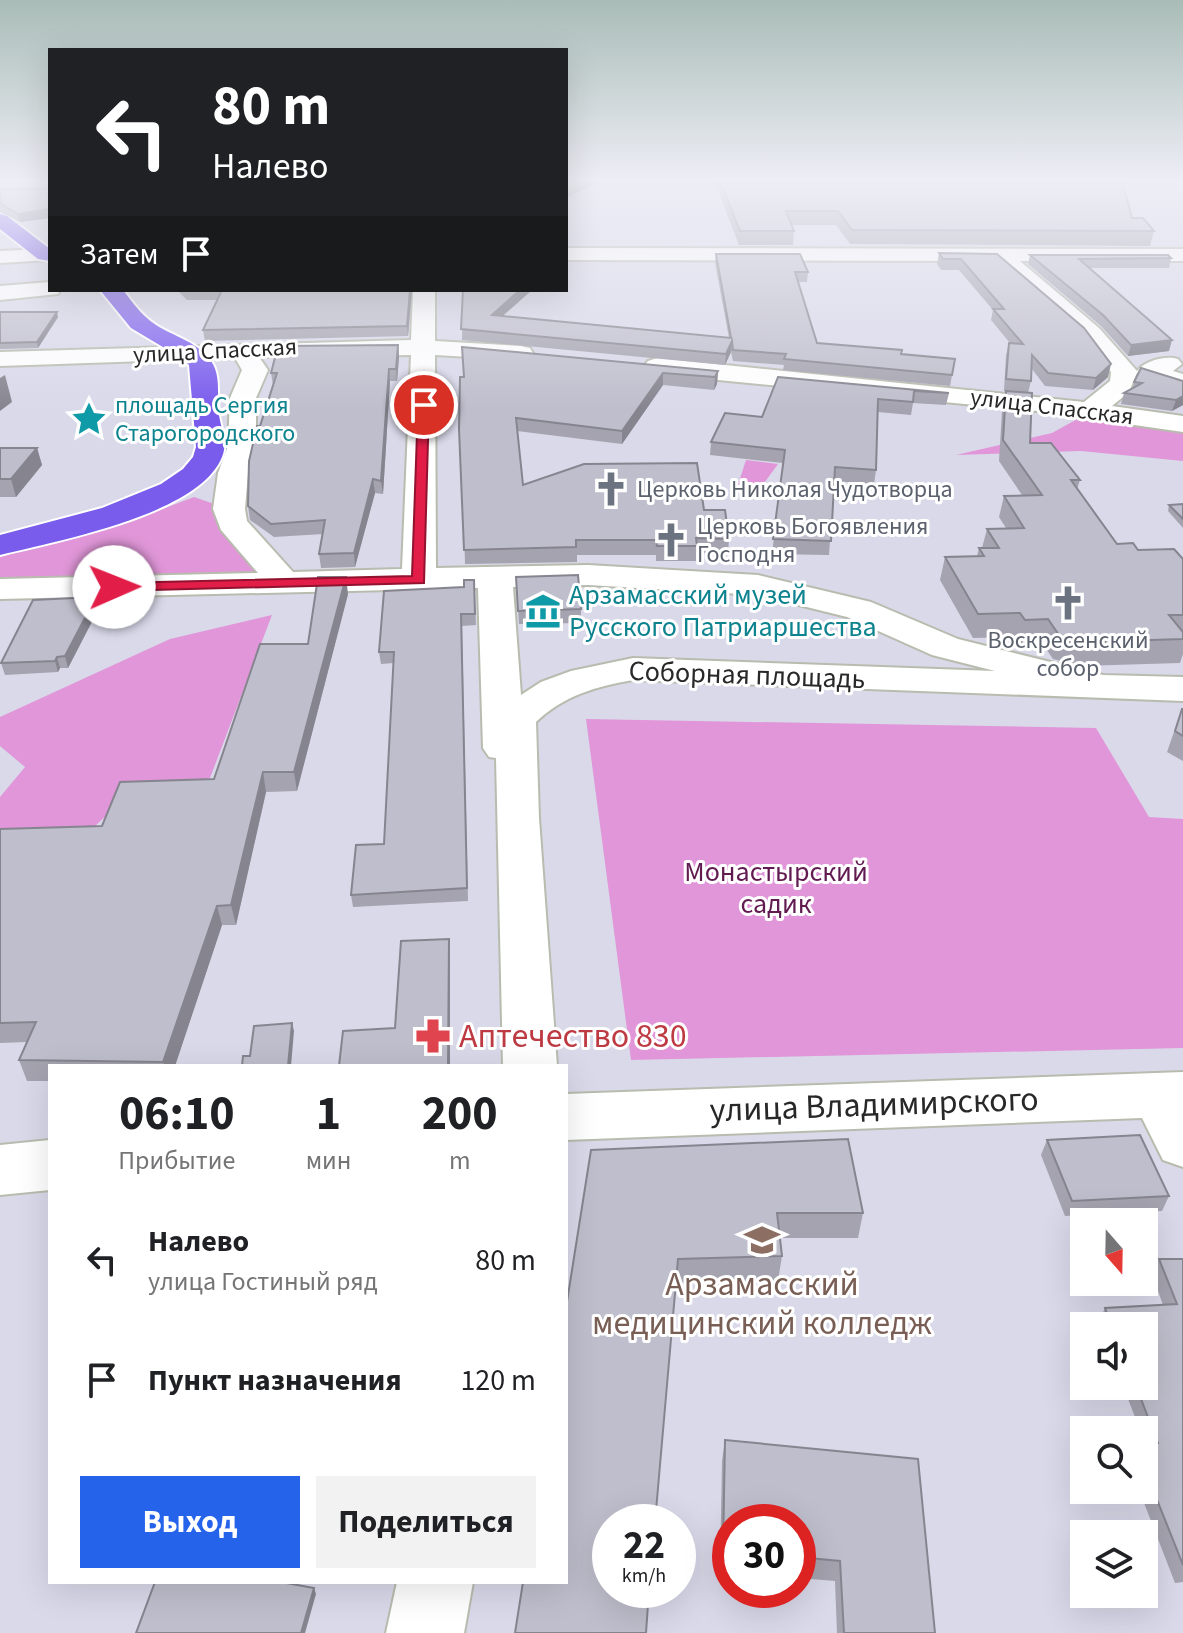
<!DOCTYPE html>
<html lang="ru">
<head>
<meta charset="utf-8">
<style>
  body { margin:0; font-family:"Source Sans 3",sans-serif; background:#f2f2f2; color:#202124; height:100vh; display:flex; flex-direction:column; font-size:30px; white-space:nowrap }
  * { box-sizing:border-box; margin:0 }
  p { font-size:26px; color:#757577 }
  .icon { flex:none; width:44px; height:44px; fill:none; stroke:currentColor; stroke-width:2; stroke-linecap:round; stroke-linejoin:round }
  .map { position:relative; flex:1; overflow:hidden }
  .panel { position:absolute; left:48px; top:1064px; width:520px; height:520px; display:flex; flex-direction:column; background:#fff; border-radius:0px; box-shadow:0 8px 32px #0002 }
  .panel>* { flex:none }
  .guide { position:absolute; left:48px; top:48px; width:520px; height:244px; border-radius:0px; box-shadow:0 8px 32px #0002; background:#202124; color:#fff; overflow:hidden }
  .needle { width:52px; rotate:160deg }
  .buttons { position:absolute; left:1070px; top:1208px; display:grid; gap:16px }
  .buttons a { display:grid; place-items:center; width:88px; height:88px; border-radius:0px; background:#fff; box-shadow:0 8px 32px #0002; font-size:40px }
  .speed { position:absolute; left:592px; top:1504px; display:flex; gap:16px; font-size:40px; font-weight:700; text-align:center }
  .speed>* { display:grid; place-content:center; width:104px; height:104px; border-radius:50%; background:#fff; box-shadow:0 8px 32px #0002; line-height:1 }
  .speed small { font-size:20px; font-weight:400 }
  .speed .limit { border:12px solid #d22; background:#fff; color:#111 }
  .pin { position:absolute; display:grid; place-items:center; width:68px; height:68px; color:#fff; margin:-34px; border:4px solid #fff; border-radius:50%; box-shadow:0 2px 8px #0007 }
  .me { position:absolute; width:88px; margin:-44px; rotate:89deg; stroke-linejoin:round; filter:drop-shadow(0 0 6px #0008) }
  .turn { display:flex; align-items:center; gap:28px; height:168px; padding:0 32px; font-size:36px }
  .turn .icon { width:104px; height:104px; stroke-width:2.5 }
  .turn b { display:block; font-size:56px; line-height:68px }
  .then { display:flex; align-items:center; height:76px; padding:0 32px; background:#0003; gap:16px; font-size:30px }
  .eta { display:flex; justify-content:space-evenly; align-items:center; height:136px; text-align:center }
  .eta b { font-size:48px; font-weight:700; line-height:56px }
  .primary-button { display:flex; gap:16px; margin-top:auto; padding:16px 32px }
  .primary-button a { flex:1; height:92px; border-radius:0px; background:#2563eb; color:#fff; font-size:32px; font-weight:700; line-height:92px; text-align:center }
  .primary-button a+a { background:#f2f2f2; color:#202124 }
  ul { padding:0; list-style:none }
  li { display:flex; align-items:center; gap:24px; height:120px; padding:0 32px }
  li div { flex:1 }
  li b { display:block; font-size:30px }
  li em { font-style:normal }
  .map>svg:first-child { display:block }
  .green { fill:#e096d8 }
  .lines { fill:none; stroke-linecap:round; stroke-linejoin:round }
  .minor-casing { stroke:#b8bcae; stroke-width:4 }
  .major-casing { stroke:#fff; stroke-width:4 }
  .minor { fill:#fff; fill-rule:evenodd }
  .major { fill:#7a5ced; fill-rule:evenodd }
  .wall { fill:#a4a3af }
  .shaded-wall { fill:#86858f }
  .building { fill:#bfbecc; stroke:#86858f; stroke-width:2 }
  .route { fill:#e11d48; stroke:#92132f; stroke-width:2 }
  .labels { text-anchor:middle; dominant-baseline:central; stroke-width:6; stroke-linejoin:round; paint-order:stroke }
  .far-street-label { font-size:24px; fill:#282828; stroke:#fff }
  .far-culture-label { font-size:24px; fill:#0d838f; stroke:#fff; text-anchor:start }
  .far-worship-label { font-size:24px; fill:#5b616d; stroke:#fff; text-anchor:start }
  .culture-label { font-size:28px; fill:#0d838f; stroke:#fff; text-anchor:start }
  .street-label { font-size:28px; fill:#282828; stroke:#fff }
  .park-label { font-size:28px; fill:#621b51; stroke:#fff }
  .near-health-label { font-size:34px; fill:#be3a42; stroke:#fff; text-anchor:start }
  .near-street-label { font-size:34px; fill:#282828; stroke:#fff }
  .near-education-label { font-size:34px; fill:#785e54; stroke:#fff }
</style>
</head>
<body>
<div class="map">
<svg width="1183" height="1633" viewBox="0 0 1183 1633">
  <rect width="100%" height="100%" fill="#dad9ea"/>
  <g class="green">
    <polygon points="1081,417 1183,432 1183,461 1081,451 956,455 1052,433"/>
    <polygon points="746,460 778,464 757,493 736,491"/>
    <polygon points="194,497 229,509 266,573 0,582 0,556 123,524"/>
    <polygon points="272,615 210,778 130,794 83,837 0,839 0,797 25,767 0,746 0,717 170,639"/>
    <polygon points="586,719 1096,728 1149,817 1183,819 1183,1048 631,1060"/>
  </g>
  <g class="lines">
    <g class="minor-casing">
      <g id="minor">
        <path d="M566 248 1183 249V261H1020L1099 328 1137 371C1145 361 1165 355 1178 359L1182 364 1173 371 1183 374V390L1140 377 1137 373 1129 392 1112 406 1183 416V432L1037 411 657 374 648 371 644 366 648 361 657 358 1084 402 1110 381 1111 372 1083 338 996 261 566 260Z"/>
        <polygon points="45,249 50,250 50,260 0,263 0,251"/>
        <polygon points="50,282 50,290 60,290 58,294 0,300 0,286"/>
        <path d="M413 290H435V341L521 346 530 348 533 353 530 358 521 360 435 355 436 568 588 565 758 575 871 602 958 639 1103 675 1183 677V701L633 680C597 686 563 696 536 722L539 818 557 1066H503L496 758 489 757 483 748 478 588 0 599V579L258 573 221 530 213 509 218 473 228 446 230 398 242 370 235 358 0 366V352L411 340ZM411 355 402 569 293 572 247 521 245 509 248 473 256 446V398L268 370 259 357ZM588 585 758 595 847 617 932 655 995 671 633 658 571 671 541 682 521 695 513 587Z"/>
        <polygon points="1183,1072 1183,1167 1163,1160 1142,1118 566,1140 566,1094"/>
        <polygon points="50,1140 50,1190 0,1195 0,1145"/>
        <polygon points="397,1582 473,1582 464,1633 386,1633"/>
      </g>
    </g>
    <g class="major-casing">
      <g id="major">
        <polygon points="0,214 7,216 50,249 50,261 38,259 0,229"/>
        <path d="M100 290H123C133 303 142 316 156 325 175 337 198 342 211 361 222 377 216 397 219 415 221 429 228 443 222 457 199 515 56 541 0 555V535L102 508 161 484 183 469 193 457 196 447 189 365 178 356 131 328Z"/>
      </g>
    </g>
    <use href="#minor" class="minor"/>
    <use href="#major" class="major"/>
  </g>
  <g class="wall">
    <polygon points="714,181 1122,181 1132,218 1154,231 1150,246 850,244 836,225 792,225 794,231 793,245 739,245"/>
    <polygon points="50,182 50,218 20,222 0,212 0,189 48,189"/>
    <polygon points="939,253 997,254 1108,377 1093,390 1045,386 1032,369 1031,381 1028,393 1030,443 1080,480 1077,489 1117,544 1138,550 1183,559 1183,654 1180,663 1080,666 1053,659 1042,643 1019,644 1014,637 973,638 940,580 945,557 977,556 979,548 982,548 987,529 1006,528 999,517 1004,496 1022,495 999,461 1002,411 1006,392 1004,391 1006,355 1009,343 1010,343 991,320 993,310 959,270 941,270 937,264"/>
    <polygon points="716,254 808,272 807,282 798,282 817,343 902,354 955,359 950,386 783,370 784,365 733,361 731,352 725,365 462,340 463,290 532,290 503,316 729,338 715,263"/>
    <polygon points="1030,255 1171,258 1169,268 1090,268 1169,351 1128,356 1101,326 1028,264"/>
    <polygon points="177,290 412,290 408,336 205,341 203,330 218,300 187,300"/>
    <polygon points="0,312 58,317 38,348 0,349"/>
    <polygon points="398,345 399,357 397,381 390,381 383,494 375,493 355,567 321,568 319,554 323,534 274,537 250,520 248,506 260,426 273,385 271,373"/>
    <polygon points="718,371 717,384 714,390 663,385 622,444 517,431 523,485 704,510 729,539 728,553 696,553 696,561 656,561 656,555 577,555 577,562 465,564 460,377"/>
    <polygon points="778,377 949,393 946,405 913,403 911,415 878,412 876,470 874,484 834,481 829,555 772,554 783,463 710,455 711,442 762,417"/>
    <polygon points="1183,381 1183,405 1172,411 1121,404 1124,393 1133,388 1134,382"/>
    <polygon points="0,448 37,448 42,465 16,497 0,497"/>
    <polygon points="1183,504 1183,528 1168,511 1169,505"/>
    <polygon points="516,577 581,609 581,623 519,624"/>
    <polygon points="474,580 476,625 462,626 468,901 353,907 351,895 384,844 394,663 381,664 379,652"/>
    <polygon points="348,594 297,791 266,792 236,925 222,925 175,1066 50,1066 50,1081 27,1081 19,1060 27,1042 0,1043 0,829 102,826 214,779 308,644"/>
    <polygon points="99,608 68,668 60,668 58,672 5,675 1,663"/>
    <polygon points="1182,709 1183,709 1183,761 1167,752"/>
    <polygon points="1047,1140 1169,1196 1162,1211 1065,1216 1041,1155"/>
    <polygon points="591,1150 863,1213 858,1238 780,1238 782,1256 778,1281 676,1283"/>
    <polygon points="1159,1259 1183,1259 1183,1582 1175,1583 1139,1490 1144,1490 1144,1444 1145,1444 1144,1430 1140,1430 1123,1386 1144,1386 1144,1326 1100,1326 1098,1323 1105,1308 1163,1305 1152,1274"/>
    <polygon points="725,1440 935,1633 837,1633 835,1581 798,1578 798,1522 730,1522 730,1571 720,1570 722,1461"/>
  </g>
  <g class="shaded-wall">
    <polygon points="584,181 601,181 566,198 566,190"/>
    <polygon points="50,209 50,218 20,222 18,214"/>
    <polygon points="410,290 412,290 408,336 407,326"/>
    <polygon points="520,290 532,290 492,325 492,315"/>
    <polygon points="57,312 58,317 38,348 37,342"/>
    <polygon points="1172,340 1169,351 1128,356 1131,345"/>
    <polygon points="732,341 731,352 725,365 726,354"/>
    <polygon points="398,345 399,357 397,381 396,369"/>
    <polygon points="1111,364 1108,377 1093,390 1096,378"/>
    <polygon points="389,369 390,381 383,494 381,481"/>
    <polygon points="718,371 717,384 714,390 715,377"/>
    <polygon points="663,373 663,385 622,444 622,431"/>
    <polygon points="5,375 12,402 0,411 0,378"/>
    <polygon points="1183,396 1183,405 1172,411 1176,400"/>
    <polygon points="37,448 42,465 16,497 11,479"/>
    <polygon points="373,479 375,493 355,567 354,553"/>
    <polygon points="346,577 348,594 297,791 294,772"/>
    <polygon points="96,597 99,608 68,668 65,656"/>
    <polygon points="57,657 60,668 58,672 55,661"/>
    <polygon points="263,772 266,792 236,925 231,905"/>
    <polygon points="217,906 222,925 175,1066 165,1066 163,1062"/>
    <polygon points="449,939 450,954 450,1066 448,1066"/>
    <polygon points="292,1023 294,1031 291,1066 288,1066"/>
    <polygon points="314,1588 316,1594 305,1633 301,1633"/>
  </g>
  <g class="building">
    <polygon points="568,181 584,181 566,190 566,182"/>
    <polygon points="720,181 1122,181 1132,218 1143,218 1154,231 852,230 838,211 786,211 794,231 740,231"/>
    <polygon points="50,182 50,194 47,194 50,196 50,209 18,214 0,203 0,189 48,189"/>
    <polygon points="939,253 997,254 1084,328 1111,364 1096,378 1048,373 1032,355 1031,381 1006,379 1009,343 1023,344 993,309 1004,309 961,259 943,259"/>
    <polygon points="716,254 800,254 808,272 795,272 817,343 902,350 901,354 955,359 952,375 784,359 786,354 733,350 732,341 726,354 461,329 463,290 520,290 492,315 731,338"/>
    <polygon points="1030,255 1168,255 1171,258 1079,259 1172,340 1131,345 1103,315"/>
    <polygon points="222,290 410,290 407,326 203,330"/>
    <polygon points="0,312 57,312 37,342 0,343"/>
    <polygon points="398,345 396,369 389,369 381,481 373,479 354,553 319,554 325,520 271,524 248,506 249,461 257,426 260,426 277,373 271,373 278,346"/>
    <polygon points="462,347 718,371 715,377 663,373 622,431 516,418 523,485 584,464 697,463 704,510 725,510 729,539 696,538 697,546 657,546 656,540 576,540 576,547 464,550 459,429 460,377 464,377"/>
    <polygon points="1141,368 1183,381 1183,396 1176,400 1124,393 1142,383 1134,382"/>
    <polygon points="778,377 949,393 914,391 913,402 878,399 876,470 835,467 831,541 773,539 785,450 711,442 725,413 762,417"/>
    <polygon points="1006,391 1032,393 1030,443 1051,443 1080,480 1071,480 1117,544 1133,543 1138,550 1174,549 1183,559 1183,615 1169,615 1183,632 1183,639 1087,642 1059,635 1048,619 1025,620 1020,613 978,614 945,557 984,556 979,548 999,548 987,529 1024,528 1004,496 1042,495 1003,440"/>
    <polygon points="0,448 37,448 11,479 0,479"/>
    <polygon points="1183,504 1183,519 1169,505"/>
    <polygon points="578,575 581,609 518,611 516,577"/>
    <polygon points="318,577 346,577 294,772 263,772 231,905 217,906 163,1062 19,1060 36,1022 0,1023 0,829 102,826 120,782 214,779 260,644 308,644"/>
    <polygon points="464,580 474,580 475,614 461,614 467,888 351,895 356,845 384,844 394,652 379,652 384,591 464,587"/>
    <polygon points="96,597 65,656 57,657 55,661 1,663 33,600"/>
    <polygon points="1182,709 1183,709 1183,736 1175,731"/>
    <polygon points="449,939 448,1066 339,1066 343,1031 395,1028 401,941"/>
    <polygon points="292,1023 288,1066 242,1066 243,1056 250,1056 254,1026"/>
    <polygon points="1140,1135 1169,1196 1072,1201 1047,1140"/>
    <polygon points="848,1139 863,1213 777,1213 782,1256 678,1259 655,1522 610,1522 610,1590 649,1590 646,1633 515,1633 523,1582 566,1582 566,1308 591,1150"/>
    <polygon points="1159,1259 1183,1259 1183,1565 1144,1467 1144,1444 1158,1443 1136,1386 1144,1386 1144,1326 1112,1326 1105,1308 1177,1304"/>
    <polygon points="725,1440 918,1459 935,1633 844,1633 840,1561 798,1557 798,1522 730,1522 730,1551 723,1550"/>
    <polygon points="155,1582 281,1582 314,1588 301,1633 136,1633"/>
  </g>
  <linearGradient id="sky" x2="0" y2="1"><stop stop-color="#a9bcb7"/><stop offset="0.44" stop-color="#eeeef6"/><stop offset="1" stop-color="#eeeef6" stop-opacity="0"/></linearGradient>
  <rect width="1183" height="410" fill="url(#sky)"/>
  <polygon class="route" points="424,401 429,405 424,583 114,591 106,587 114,583 412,576 418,405"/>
  <defs>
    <g id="sight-bare" transform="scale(2.76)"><path d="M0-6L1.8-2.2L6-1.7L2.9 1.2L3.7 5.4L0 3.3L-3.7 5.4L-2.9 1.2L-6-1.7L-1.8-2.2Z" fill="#0f9aa8" stroke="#fff" stroke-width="2.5" paint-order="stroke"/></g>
    <g id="church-bare" transform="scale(2.76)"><path d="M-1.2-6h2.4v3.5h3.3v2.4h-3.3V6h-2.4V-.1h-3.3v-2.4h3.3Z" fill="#6b7280" stroke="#fff" stroke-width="2.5" paint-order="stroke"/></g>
    <g id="museum-bare" transform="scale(2.76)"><path d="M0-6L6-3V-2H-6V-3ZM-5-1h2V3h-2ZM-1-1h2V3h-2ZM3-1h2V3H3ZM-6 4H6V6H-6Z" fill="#0f9aa8" stroke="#fff" stroke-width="2.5" paint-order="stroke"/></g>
    <g id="pharmacy-bare" transform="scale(2.76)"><path d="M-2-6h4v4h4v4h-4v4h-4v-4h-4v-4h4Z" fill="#e0444e" stroke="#fff" stroke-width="2.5" paint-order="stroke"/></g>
    <g id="university-bare" transform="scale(2.76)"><path d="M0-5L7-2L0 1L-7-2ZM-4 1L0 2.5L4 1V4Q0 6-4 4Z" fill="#8d6e63" stroke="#fff" stroke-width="2.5" paint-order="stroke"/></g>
  </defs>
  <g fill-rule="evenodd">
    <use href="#sight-bare" x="89" y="419"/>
    <use href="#church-bare" x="611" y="489"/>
    <use href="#church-bare" x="671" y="540"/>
    <use href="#church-bare" x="1068" y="603"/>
    <use href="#museum-bare" x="543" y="611"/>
    <use href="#pharmacy-bare" x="433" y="1036"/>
    <use href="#university-bare" x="762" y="1240"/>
  </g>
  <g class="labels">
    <g class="far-street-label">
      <text transform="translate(215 351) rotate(-3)">улица Спасская</text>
      <text transform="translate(1052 407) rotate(7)">улица Спасская</text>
    </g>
    <g class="far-culture-label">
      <text x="115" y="405">площадь Сергия<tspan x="115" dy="28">Старогородского</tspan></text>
    </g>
    <g class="far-worship-label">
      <text x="637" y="489">Церковь Николая Чудотворца</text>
      <text x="697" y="526">Церковь Богоявления<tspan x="697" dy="28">Господня</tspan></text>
      <text x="1068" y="640" text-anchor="middle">Воскресенский<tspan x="1068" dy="28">собор</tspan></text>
    </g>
    <g class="culture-label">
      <text x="569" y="595">Арзамасский музей<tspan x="569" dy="32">Русского Патриаршества</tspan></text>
    </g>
    <g class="street-label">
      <text transform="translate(747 675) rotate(2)">Соборная площадь</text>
    </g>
    <g class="park-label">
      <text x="776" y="872">Монастырский<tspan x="776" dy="32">садик</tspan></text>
    </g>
    <g class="near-health-label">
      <text x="459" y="1036">Аптечество 830</text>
    </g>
    <g class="near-street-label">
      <text transform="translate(874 1105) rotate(-2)">улица Владимирского</text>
    </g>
    <g class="near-education-label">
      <text x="762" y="1284">Арзамасский<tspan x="762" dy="39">медицинский колледж</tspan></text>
    </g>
  </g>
</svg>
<div class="buttons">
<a><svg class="needle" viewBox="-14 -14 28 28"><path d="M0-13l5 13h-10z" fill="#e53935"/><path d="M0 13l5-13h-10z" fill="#757577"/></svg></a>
<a><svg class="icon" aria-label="sound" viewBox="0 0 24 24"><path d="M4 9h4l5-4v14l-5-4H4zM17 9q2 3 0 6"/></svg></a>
<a><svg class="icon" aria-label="search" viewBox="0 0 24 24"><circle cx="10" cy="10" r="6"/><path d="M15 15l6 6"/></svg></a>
<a><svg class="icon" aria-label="layers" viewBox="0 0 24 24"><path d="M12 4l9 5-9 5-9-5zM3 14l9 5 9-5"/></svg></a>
</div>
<div class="speed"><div>22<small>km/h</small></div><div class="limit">30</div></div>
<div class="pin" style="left:424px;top:405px;background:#d93025"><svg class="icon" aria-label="arrive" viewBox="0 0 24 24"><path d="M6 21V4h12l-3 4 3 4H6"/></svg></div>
<svg class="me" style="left:114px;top:587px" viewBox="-20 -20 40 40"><circle r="19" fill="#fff"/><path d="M0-13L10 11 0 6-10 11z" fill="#e11d48"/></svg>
<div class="guide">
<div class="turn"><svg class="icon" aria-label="left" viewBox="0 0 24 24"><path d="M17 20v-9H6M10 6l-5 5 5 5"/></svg><div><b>80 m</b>Налево</div></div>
<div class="then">Затем<svg class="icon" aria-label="arrive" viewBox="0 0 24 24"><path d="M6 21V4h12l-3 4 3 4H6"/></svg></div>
</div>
<section class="panel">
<div class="eta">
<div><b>06:10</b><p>Прибытие</p></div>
<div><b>1</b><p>мин</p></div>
<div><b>200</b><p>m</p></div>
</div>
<ul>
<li><svg class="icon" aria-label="left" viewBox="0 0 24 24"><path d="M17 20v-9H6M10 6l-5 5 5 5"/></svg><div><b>Налево</b><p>улица Гостиный ряд</p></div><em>80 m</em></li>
<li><svg class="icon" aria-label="arrive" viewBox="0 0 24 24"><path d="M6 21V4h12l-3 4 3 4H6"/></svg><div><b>Пункт назначения</b></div><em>120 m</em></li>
</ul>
<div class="primary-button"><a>Выход</a><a>Поделиться</a></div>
</section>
</div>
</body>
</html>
